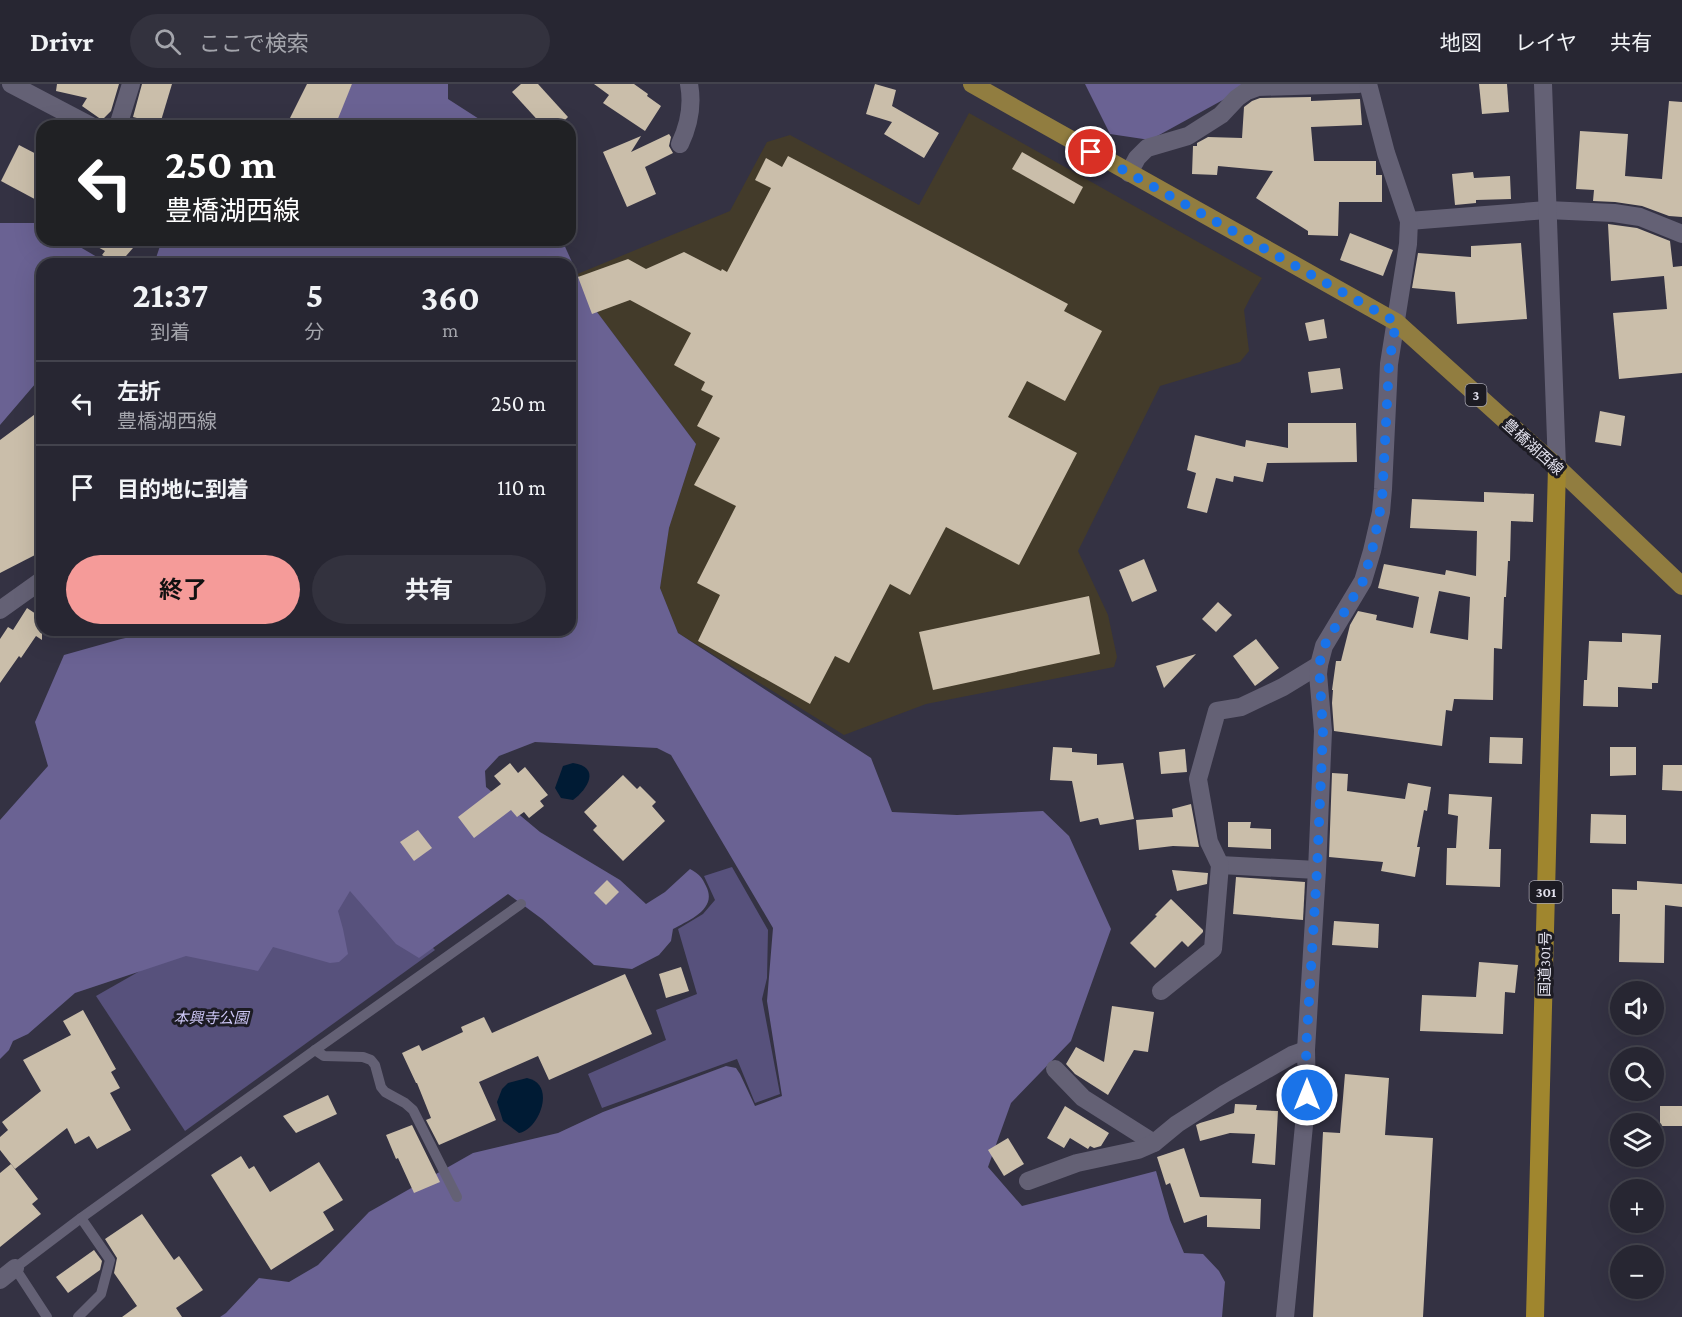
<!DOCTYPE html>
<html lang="ja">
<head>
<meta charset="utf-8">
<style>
  body { margin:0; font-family:"Crimson Pro","Noto Sans JP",serif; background:#33323e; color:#f1f3f6; height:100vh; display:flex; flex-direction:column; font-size:22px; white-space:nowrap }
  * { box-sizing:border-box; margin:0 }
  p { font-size:20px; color:#a4a5ac }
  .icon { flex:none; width:33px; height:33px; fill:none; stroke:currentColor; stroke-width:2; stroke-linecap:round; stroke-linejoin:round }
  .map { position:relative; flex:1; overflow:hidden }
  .sheet { position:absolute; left:36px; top:174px; width:540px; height:378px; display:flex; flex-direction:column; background:#272632; border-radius:18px; box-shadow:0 6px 24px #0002,0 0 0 2px #43434d }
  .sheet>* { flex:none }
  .top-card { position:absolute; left:36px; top:36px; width:540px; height:126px; border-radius:18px; box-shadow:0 6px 24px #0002,0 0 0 2px #43434d; background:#202124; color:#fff; overflow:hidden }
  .controls { position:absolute; left:1610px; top:897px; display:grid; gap:12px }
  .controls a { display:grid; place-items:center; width:54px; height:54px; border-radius:50%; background:#272632; box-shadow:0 6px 24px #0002,0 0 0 2px #43434d; font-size:30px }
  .pin { position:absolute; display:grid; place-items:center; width:51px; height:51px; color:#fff; margin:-26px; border:3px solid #fff; border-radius:50%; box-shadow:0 2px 6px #0007 }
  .me { position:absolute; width:66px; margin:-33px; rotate:0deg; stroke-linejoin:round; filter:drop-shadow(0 0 4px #0008) }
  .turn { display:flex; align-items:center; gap:21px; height:126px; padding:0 30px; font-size:27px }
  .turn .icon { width:78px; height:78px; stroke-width:2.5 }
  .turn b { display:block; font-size:42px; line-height:51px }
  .eta { display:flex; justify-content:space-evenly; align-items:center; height:102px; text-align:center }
  .eta b { font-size:36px; font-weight:700; line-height:42px }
  .cta { display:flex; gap:12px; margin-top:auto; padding:12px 30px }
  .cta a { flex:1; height:69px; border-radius:36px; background:#f59b99; color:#111; font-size:24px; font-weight:700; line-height:69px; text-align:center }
  .cta a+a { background:#33323e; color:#f1f3f6 }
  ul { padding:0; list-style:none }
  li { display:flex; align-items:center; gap:18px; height:84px; padding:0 30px; border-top:2px solid #43434d }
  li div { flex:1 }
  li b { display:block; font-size:22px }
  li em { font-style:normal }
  header { display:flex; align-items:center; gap:36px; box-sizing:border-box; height:84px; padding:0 30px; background:#272632; border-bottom:2px solid #43434d }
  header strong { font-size:28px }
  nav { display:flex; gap:33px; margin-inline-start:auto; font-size:21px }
  .search { width:420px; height:54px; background:#33323e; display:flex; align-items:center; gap:15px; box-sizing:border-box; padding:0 21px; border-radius:33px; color:#a4a5ac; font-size:22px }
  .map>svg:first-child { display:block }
  .industrial { fill:#433b2a }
  .green { fill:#57517c }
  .forest { fill:#6a6293 }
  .water { fill:#001b34 }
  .building { fill:#cabeaa; fill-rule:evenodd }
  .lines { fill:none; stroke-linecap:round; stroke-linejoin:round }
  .service { stroke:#646175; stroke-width:10 }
  .minor { stroke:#646175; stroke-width:18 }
  .tertiary { stroke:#646175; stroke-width:18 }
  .primary { stroke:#917d40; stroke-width:18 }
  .trunk { stroke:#a0862e; stroke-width:18 }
  .route { stroke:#1a73e8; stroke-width:10; stroke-dasharray:0 18 }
  .labels { text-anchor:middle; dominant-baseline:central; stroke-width:6; stroke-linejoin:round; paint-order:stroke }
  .shield { fill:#1c1b23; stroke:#a6a5b0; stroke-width:1.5 }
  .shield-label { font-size:14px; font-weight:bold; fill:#e1e0ec }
  .street-label { font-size:15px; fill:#e1e0ec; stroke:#1c1b23 }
  .park-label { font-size:15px; font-style:italic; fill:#cbc5f3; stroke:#1c1b23 }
</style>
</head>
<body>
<header>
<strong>Drivr</strong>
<div class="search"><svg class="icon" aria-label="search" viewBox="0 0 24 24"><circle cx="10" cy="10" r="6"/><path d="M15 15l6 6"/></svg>ここで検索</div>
<nav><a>地図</a><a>レイヤ</a><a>共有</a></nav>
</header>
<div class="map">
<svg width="1682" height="1233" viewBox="0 0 1682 1233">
  <rect width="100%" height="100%" fill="#343243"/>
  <polygon class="industrial" points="969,29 1262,194 1251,212 1244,226 1249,267 1240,278 1160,302 1078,467 1108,531 1117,573 1114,583 926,620 844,651 678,549 660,504 669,443 696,360 591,220 575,191 730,127 767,58 790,51 919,121"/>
  <g class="green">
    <polygon points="343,771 435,866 185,1047 96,912"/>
    <polygon points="732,783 768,846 767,894 762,915 780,1010 755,1019 737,975 602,1024 588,990 666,956 656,926 697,910 678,845 703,830 715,816 704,792"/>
  </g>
  <g class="forest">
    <polygon points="352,0 448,0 448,15 490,42 332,42"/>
    <polygon points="1085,0 1252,0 1150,56 1110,50"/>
    <polygon points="0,139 41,139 42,156 68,156 109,180 42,180 42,292 0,341"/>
    <path d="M162 156H562L591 220 696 360 669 444 660 504 678 549 871 674 892 728 957 731 1043 727 1069 752 1111 845 1071 957 1011 1019 988 1083 1022 1122 1156 1087 1170 1136 1184 1169 1203 1170 1219 1187 1225 1198 1222 1233H220L226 1229 259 1194 289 1198 318 1181 369 1128 473 1069 558 1049 603 1028 726 982 736 984 740 990 755 1022 782 1012 767 917 773 844 671 671 657 664 535 658 499 672 485 687 486 703 540 748 620 796 646 820 665 808 690 785C699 790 702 793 706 802 718 825 689 836 673 845L671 857 659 871 632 885 594 881 542 835 508 810 419 874 396 860 350 807 338 827 343 845 348 870 339 878 330 879 273 863 258 887 186 872 75 909 28 950 13 957 9 966 0 975V736L48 682 35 638 64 571 121 555 162 546H570V180H154Z"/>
  </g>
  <g class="water">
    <path d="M573 679C601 683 588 705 573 716L561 714 555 704 563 682Z"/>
    <path d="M527 994C557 1000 539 1046 519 1049L503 1037 497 1018 502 1005 508 999Z"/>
  </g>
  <g class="building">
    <polygon points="57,0 119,0 111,27 102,36 82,22 87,14 56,7"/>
    <polygon points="142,0 172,0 160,40 133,33"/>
    <polygon points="307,0 352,0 335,42 286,42"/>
    <polygon points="521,0 538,0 568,33 559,42 543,42 512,8"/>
    <polygon points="594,0 634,0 648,10 647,12 661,22 645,47 603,19 609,11"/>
    <polygon points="875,0 896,6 892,22 939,49 924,74 884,50 892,38 866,30"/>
    <polygon points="1479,0 1507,0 1509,28 1482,30"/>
    <polygon points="1311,13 1311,17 1360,15 1362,41 1311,43 1314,77 1376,77 1376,91 1382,91 1382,118 1339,118 1338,152 1308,151 1308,147 1256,114 1273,87 1218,82 1217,91 1192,90 1193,62 1197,62 1197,59 1208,53 1242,54 1244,23 1252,17 1260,14"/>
    <polygon points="1669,17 1682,18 1682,133 1669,132 1642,122 1615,118 1593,117 1594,106 1576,105 1580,47 1628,50 1625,92 1662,95"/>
    <polygon points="669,50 671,53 669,62 673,69 645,83 656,110 627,123 603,68 641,52 631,68"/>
    <polygon points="19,61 42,73 42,119 1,97"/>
    <polygon points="1022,68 1083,103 1074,120 1012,85"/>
    <polygon points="788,72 1068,220 1064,227 1102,247 1065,317 1027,297 1008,333 1077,369 1019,481 946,443 910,511 890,500 849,579 835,572 810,620 698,557 720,511 697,499 736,422 694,401 720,354 697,342 713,312 701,306 705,298 674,281 691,249 630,216 592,230 578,193 628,175 646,185 684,168 721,187 722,185 727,188 771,104 755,96 766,74 782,83"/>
    <polygon points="1473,88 1474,94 1510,92 1511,115 1476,116 1476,119 1455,121 1452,90"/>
    <polygon points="1608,140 1637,144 1670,157 1673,183 1682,182 1682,289 1619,295 1613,229 1667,225 1664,192 1611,197"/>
    <polygon points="1350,149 1393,166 1383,192 1340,176"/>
    <polygon points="85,156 140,156 119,180 102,171 105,167"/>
    <polygon points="1521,159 1527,235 1457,240 1455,208 1412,204 1418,169 1471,173 1471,162"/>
    <polygon points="1324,235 1327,254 1309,257 1305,239"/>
    <polygon points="1340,284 1343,305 1311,309 1308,288"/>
    <polygon points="42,325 42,466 35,471 0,489 0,356"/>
    <polygon points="1600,327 1625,332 1621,362 1595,358"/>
    <polygon points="1288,339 1356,339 1357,378 1267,379 1263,398 1234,392 1233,398 1216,394 1207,429 1187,424 1196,389 1187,386 1195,351 1245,363 1246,356 1288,364"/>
    <path d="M1484 408 1534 410 1533 438 1511 437 1510 477H1508L1506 513H1504L1502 565 1494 564 1493 616 1454 615 1452 627 1446 626 1442 662 1334 647 1332 619 1333 606H1332L1336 577H1341L1350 541 1358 527 1377 531 1376 536 1413 544 1419 513 1378 504 1384 480 1445 491 1446 486 1476 492 1477 447 1410 444 1412 415 1484 418ZM1439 507 1470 513 1468 556 1430 549Z"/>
    <polygon points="1144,475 1157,507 1132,518 1119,486"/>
    <polygon points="1089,512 1100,570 933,606 919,548"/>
    <polygon points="1218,518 1232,531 1216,548 1202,535"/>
    <polygon points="27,524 42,534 42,556 36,552 21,574 19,572 0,599 0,555 8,543 13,546"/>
    <polygon points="1622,549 1661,551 1658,599 1652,599 1652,605 1618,603 1618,623 1583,622 1584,596 1587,596 1589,557 1622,558"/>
    <polygon points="1256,555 1279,584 1255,602 1233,572"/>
    <polygon points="1196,570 1164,604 1156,582"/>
    <polygon points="1490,653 1523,654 1522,680 1489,679"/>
    <polygon points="1053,663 1072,664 1072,668 1097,670 1097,681 1123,679 1134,735 1100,741 1098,734 1080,738 1072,697 1050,696"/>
    <polygon points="1610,663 1636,663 1636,691 1610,692"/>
    <polygon points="1185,665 1187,688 1161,690 1159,668"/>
    <polygon points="510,679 518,689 525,683 548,711 540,717 544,722 529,734 524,728 517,733 511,726 474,754 458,733 501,700 494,692"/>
    <polygon points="1663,681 1682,681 1682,707 1662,706"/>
    <polygon points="1332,689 1348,690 1347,707 1405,715 1408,699 1431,703 1427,727 1424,726 1417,763 1420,763 1415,793 1381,787 1383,778 1329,773"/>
    <polygon points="623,691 637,705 640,702 656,718 652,722 665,737 623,777 593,746 597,742 584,728"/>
    <polygon points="1449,710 1492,713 1489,765 1501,765 1500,803 1446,801 1447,764 1456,764 1458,732 1448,730"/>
    <polygon points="1191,720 1199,763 1173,762 1139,766 1136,736 1173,733 1172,725"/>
    <polygon points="1591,730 1626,731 1626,760 1590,759"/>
    <polygon points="1228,738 1251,738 1250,744 1271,745 1271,765 1228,763"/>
    <polygon points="418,746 432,764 414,777 400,758"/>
    <polygon points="1172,786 1208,789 1207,800 1177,807"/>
    <polygon points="1236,793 1305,798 1303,836 1233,830"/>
    <polygon points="607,796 619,808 606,821 594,809"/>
    <polygon points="1637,797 1682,800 1682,823 1665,821 1664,879 1619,878 1620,830 1612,830 1612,805 1637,806"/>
    <polygon points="1171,815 1203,846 1203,848 1188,863 1182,857 1155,884 1130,859 1157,832 1155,831"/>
    <polygon points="1334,837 1379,840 1378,864 1332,861"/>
    <polygon points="1479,878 1518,881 1515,909 1505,908 1503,950 1420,947 1422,911 1476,913"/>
    <polygon points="681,883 689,907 666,914 659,890"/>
    <polygon points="625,890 652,950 549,996 538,972 479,998 496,1036 439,1061 426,1036 431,1034 417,999 416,999 402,969 419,961 422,967 463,948 461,943 484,933 492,949"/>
    <polygon points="1112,922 1154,928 1148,968 1134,966 1108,1011 1075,990 1066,980 1076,963 1104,978"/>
    <polygon points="83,926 116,985 111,988 120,1004 110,1009 131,1046 97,1065 89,1052 75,1060 67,1044 15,1085 0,1066 0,1053 8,1046 2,1038 41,1007 23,976 71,951 63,937"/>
    <polygon points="1345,990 1389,994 1385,1051 1433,1054 1423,1233 1313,1233 1323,1048 1340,1049"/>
    <polygon points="328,1011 337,1030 296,1049 283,1032"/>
    <polygon points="1235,1020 1257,1021 1256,1026 1278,1027 1275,1081 1252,1079 1255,1050 1230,1049 1200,1057 1196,1041 1200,1039 1234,1029"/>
    <polygon points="1065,1022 1109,1049 1101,1062 1094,1064 1090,1062 1088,1065 1070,1054 1064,1064 1047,1054"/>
    <rect x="1660" y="1022" width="22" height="20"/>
    <polygon points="412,1041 440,1098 414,1109 398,1074 396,1075 386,1051"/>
    <polygon points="1008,1054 1024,1080 1004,1092 988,1066"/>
    <polygon points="1184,1064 1200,1113 1261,1115 1260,1145 1207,1143 1207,1131 1184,1139 1170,1099 1166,1101 1157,1073"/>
    <polygon points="241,1072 249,1085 254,1082 270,1108 319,1078 343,1116 323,1128 334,1146 271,1186 211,1091"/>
    <polygon points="11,1080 38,1115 32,1120 41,1130 0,1163 0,1089"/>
    <polygon points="142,1130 174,1176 179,1172 203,1206 176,1224 182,1233 122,1233 137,1222 114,1189 117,1174 105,1155"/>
    <polygon points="94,1166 102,1177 100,1186 68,1209 56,1193"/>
  </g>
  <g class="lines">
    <g class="service">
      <polyline points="315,966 324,972 363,973 371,976 375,981 381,1003 385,1008 405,1019 413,1026 457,1113"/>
      <polyline points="47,1233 15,1184 81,1134 315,966 521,820"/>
      <polyline points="78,1233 101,1210 110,1176 81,1134"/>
    </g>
    <g class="minor">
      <polyline points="11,0 91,42"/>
      <polyline points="118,42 131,0"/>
      <path d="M680 60C689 41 693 21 689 0"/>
      <polyline points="1129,89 1137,74 1147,64 1188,52 1221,31 1237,14 1247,7 1258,3 1359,0"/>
      <polyline points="1409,137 1547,126 1614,129 1640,133 1682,150"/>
      <polyline points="0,526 42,496"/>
      <polyline points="1220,781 1317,786"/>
      <polyline points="1161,907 1213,865 1220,781 1209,758 1198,695 1217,627 1241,623 1283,603 1319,581"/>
      <polyline points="1055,985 1083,1014 1154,1059"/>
      <polyline points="1028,1097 1077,1079 1138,1066 1154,1059 1177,1040 1224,1010 1292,971 1306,966"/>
      <polyline points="0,1196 15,1184"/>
      <polyline points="1285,1233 1307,1011 1306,966 1317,786 1323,647 1318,590 1319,581 1324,562 1363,497 1372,467 1381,428 1383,405 1389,280 1408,160 1409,137 1386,69 1368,0"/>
    </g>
    <polyline class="tertiary" points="1543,0 1557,383"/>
    <polyline class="primary" points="972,0 1396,238 1557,383 1682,502"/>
    <polyline class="trunk" points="1535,1233 1557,383"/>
  </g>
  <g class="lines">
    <polyline class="route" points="1091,68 1396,238 1389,280 1382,417 1372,467 1363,497 1324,562 1319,581 1323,647 1317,786 1306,966 1307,1011"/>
  </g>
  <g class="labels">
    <g class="shield">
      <rect x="1465.5" y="300" width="21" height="22" rx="4.5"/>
      <rect x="1529.5" y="797" width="33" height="22" rx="4.5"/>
    </g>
    <g class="shield-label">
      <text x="1476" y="311">3</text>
      <text x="1546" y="808">301</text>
    </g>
    <g class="street-label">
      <text transform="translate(1533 363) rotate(42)">豊橋湖西線</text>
      <text transform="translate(1545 880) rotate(-89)">国道301号</text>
    </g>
    <g class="park-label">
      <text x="211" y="934">本興寺公園</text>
    </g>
  </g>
</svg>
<div class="controls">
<a><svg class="icon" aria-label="sound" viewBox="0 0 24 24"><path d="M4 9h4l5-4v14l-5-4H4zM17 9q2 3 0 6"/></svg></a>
<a><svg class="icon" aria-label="search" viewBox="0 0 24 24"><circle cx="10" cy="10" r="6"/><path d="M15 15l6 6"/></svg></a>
<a><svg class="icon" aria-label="layers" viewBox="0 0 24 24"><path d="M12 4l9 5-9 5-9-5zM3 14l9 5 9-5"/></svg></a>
<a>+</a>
<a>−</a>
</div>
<div class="pin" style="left:1091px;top:68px;background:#d93025"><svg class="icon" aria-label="arrive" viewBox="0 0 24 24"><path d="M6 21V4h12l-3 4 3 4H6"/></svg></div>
<svg class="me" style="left:1307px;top:1011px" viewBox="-20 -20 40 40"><circle r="17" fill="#1a73e8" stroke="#fff" stroke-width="3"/><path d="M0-11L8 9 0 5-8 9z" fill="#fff"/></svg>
<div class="top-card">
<div class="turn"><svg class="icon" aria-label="left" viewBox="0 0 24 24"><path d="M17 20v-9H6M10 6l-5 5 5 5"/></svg><div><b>250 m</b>豊橋湖西線</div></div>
</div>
<section class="sheet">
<div class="eta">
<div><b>21:37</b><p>到着</p></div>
<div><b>5</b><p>分</p></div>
<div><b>360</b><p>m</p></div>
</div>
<ul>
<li><svg class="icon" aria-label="left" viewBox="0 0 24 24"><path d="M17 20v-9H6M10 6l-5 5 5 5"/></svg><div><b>左折</b><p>豊橋湖西線</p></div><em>250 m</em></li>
<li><svg class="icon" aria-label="arrive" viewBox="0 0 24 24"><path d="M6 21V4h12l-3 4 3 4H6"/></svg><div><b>目的地に到着</b></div><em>110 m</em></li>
</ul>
<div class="cta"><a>終了</a><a>共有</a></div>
</section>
</div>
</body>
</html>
